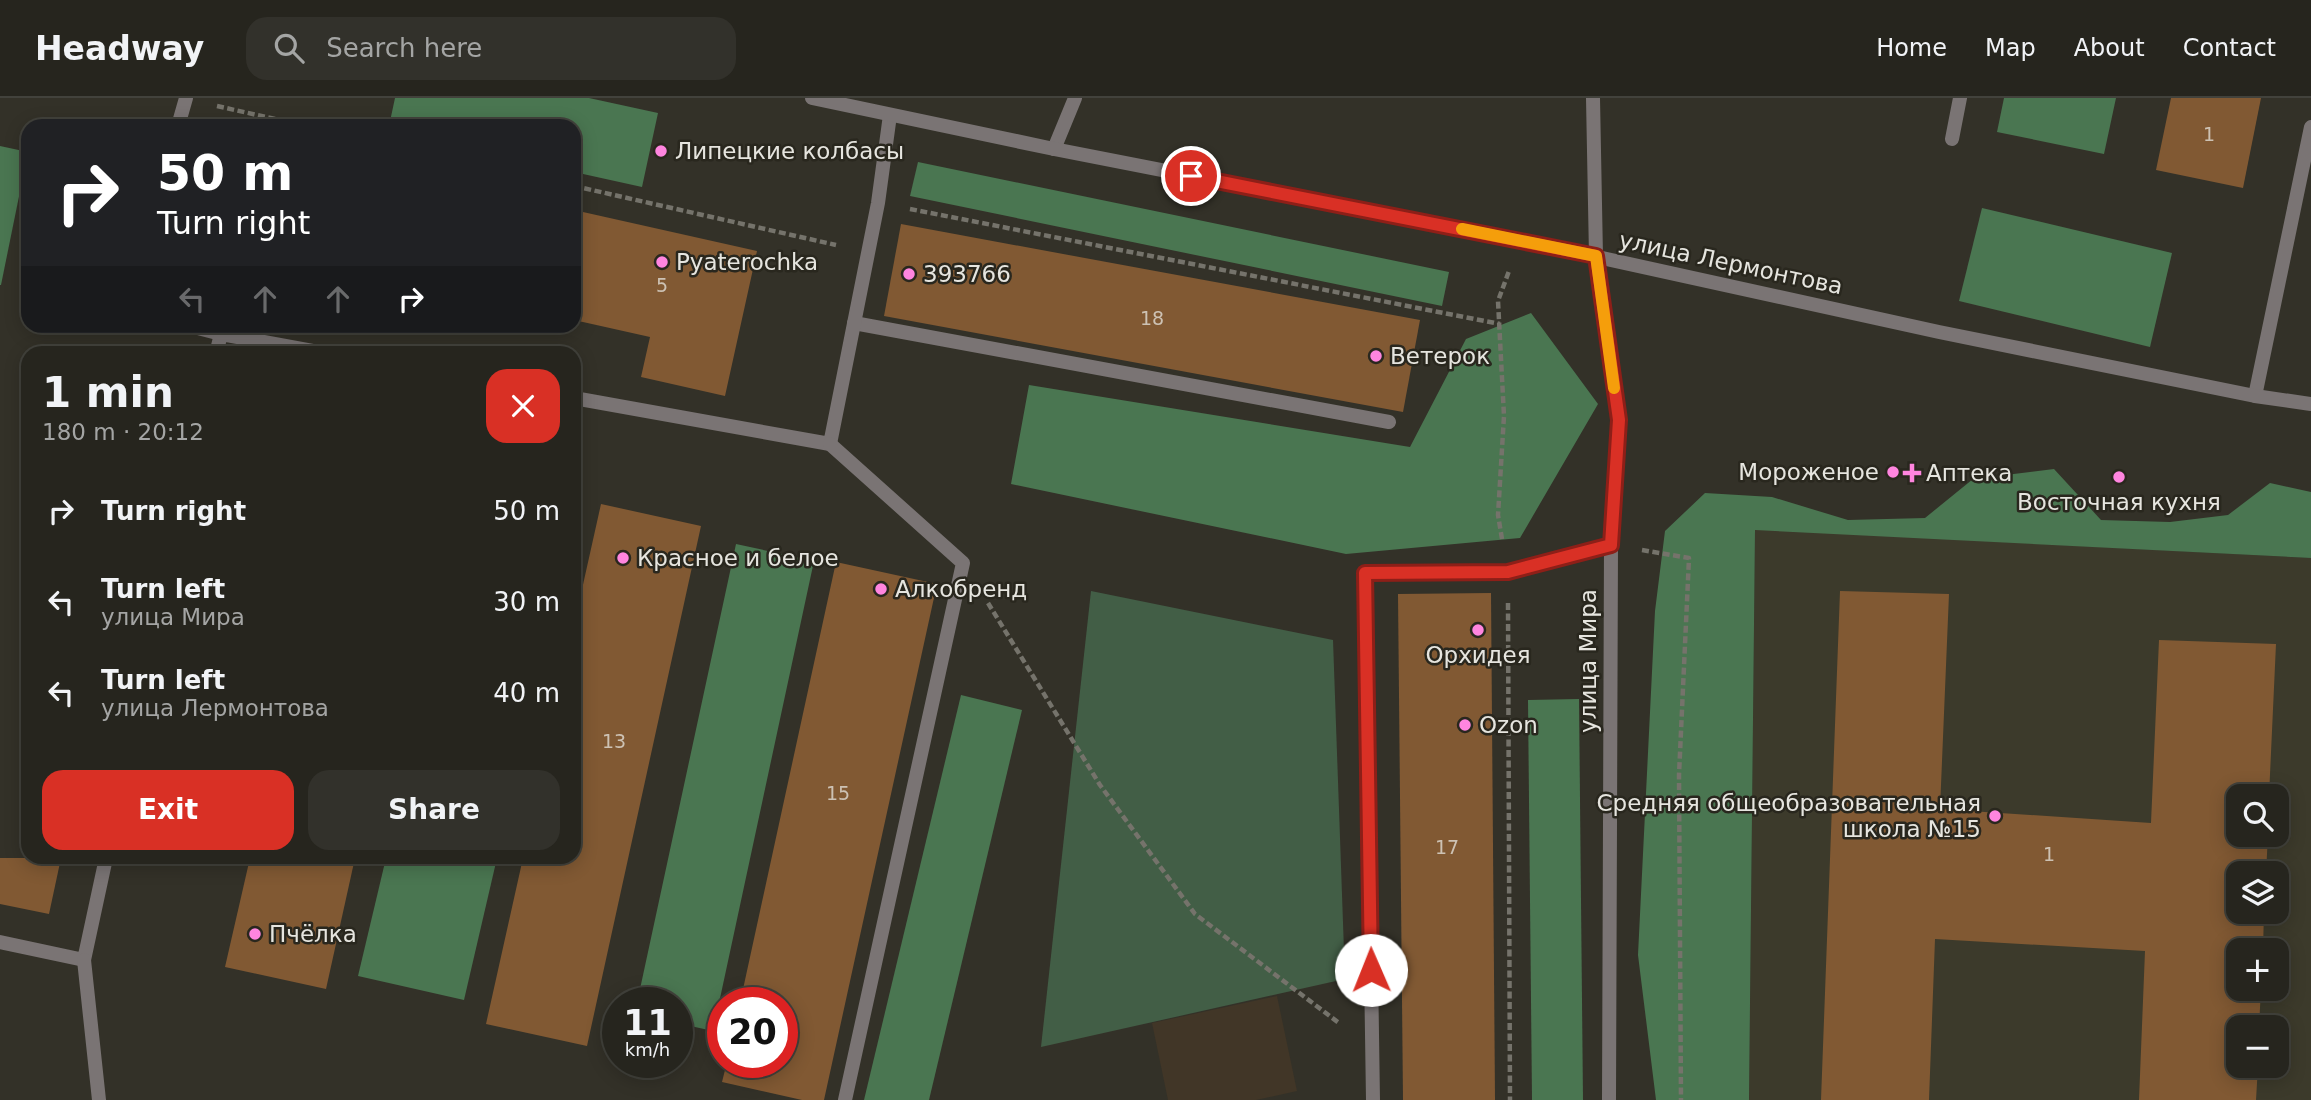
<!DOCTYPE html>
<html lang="en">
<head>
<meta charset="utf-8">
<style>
  body { margin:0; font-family:"DejaVu Sans",sans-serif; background:#32312b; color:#f1f3f6; height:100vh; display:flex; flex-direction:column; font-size:26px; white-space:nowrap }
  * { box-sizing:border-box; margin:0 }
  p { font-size:23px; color:#a4a5a4 }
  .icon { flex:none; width:38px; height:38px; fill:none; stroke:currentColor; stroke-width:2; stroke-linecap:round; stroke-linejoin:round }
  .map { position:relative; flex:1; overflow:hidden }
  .sheet { position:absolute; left:21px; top:248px; width:560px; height:518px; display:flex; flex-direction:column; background:#26251e; border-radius:21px; box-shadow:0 4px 18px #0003,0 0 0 2px #42423c }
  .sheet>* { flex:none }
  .guide { position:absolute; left:21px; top:21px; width:560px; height:214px; border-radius:21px; box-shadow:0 4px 18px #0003,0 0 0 2px #42423c; background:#202124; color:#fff; overflow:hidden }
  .buttons { position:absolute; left:2226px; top:686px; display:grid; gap:14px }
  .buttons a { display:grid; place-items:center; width:63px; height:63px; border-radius:14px; background:#26251e; box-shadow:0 4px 18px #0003,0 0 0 2px #42423c; font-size:35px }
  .speed { position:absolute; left:602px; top:889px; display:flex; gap:14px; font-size:35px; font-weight:700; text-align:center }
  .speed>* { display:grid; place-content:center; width:91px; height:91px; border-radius:50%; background:#26251e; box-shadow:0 4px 18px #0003,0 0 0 2px #42423c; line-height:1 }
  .speed small { font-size:18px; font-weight:400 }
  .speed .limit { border:10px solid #d22; background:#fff; color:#111 }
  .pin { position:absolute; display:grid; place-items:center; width:60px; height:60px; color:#fff; margin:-30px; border:4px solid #fff; border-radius:50%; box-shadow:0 2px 7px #0007 }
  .me { position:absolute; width:77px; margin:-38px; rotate:359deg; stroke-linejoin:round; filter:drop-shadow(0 0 5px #0008) }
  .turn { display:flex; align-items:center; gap:24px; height:147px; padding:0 21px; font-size:32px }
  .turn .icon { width:91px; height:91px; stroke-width:2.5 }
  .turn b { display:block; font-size:49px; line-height:60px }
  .lanes { display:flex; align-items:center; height:66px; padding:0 21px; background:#0003; justify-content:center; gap:35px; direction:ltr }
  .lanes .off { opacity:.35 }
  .round { display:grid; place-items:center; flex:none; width:74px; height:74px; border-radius:21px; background:#32312b }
  .overview { display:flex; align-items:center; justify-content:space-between; height:119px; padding:0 21px }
  h1 { font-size:42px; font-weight:600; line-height:52px }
  .primary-button { display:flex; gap:14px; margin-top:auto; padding:14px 21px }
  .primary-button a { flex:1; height:80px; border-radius:21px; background:#d93025; color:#fff; font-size:28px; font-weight:600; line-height:80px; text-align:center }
  .primary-button a+a { background:#32312b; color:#f1f3f6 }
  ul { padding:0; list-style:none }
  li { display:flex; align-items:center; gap:21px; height:91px; padding:0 21px }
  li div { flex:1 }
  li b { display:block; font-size:26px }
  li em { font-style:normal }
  header { display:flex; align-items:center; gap:42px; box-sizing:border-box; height:98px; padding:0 35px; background:#26251e; border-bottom:2px solid #42423c }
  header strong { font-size:33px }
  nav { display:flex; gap:38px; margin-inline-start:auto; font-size:24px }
  .search { width:490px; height:63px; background:#32312b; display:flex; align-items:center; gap:18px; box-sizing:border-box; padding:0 24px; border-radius:21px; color:#a4a5a4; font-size:26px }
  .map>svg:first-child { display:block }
  .built { fill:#3c3a2b; fill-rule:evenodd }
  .industrial { fill:#413627 }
  .green { fill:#425e46 }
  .forest { fill:#4a7651 }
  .building { fill:#815933 }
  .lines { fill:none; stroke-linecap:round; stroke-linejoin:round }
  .path { stroke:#75736b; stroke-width:4.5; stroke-dasharray:7 3.5; stroke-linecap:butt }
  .service { stroke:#7a7474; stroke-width:14 }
  .minor { stroke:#7a7474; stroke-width:14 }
  .tertiary { stroke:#7a7474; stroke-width:14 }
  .route-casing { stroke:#8d1f18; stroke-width:18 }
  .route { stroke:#d93025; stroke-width:12 }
  .slow { stroke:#f59e0b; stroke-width:12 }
  .poi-dot { fill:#ff85df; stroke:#29271e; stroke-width:2.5 }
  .labels { text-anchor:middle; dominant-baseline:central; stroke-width:5; stroke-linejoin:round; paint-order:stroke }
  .number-label { font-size:19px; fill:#cdc2b4 }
  .poi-label { font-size:23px; fill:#e6e5df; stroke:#29271e; text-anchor:start }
  .street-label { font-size:23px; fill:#e6e5df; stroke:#29271e }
</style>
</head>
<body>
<header>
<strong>Headway</strong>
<div class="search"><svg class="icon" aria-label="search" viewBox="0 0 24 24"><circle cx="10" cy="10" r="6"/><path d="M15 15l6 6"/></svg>Search here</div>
<nav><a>Home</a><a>Map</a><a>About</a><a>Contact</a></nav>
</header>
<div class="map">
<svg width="2311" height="1002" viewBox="0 0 2311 1002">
  <rect width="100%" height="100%" fill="#333128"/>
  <path class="built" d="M1755 431 2311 460V1002H1749ZM2238 698H2277V737H2238ZM2238 775H2277V814H2238ZM2238 852H2277V891H2238ZM2238 929H2277V968H2238Z"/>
  <polygon class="industrial" points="1277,898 1297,993 1256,1002 1168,1002 1152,925"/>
  <polygon class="green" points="1091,493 1333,542 1345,881 1041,949"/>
  <g class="forest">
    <polygon points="395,0 589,0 658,15 642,89 574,74 574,28 389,28"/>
    <polygon points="2004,0 2116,0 2104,56 1997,34"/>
    <polygon points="0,48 28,54 1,187 0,187"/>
    <polygon points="918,64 1449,174 1442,208 910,98"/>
    <polygon points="1982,110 2172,155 2150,249 1959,203"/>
    <polygon points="1531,215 1598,306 1520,440 1346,456 1011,386 1029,287 1410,349 1466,241"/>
    <polygon points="2054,371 2101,422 2170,424 2228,417 2270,385 2311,394 2311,460 1755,432 1749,1002 1656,1002 1638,857 1655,513 1665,433 1705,395 1772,399 1848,422 1925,420 1973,381"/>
    <polygon points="736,446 814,463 713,933 677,925 677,905 637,905"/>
    <polygon points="961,597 1022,612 929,1002 864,1002"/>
    <polygon points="1579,601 1583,1002 1532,1002 1528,602"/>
    <polygon points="386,760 497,760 464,902 358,878"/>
  </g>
  <g class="building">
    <polygon points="2171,0 2261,0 2243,90 2156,72"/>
    <polygon points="574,112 757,153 725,298 641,279 650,239 574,222"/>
    <polygon points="901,126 1420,222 1403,314 884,218"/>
    <polygon points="601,406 701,428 587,948 486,926 523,760 574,760 574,527"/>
    <polygon points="836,464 937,486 824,1002 802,1002 722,984 727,964 782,964 782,905 740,905"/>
    <polygon points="1840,493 1949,496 1940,711 2151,725 2159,542 2276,546 2269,698 2238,698 2238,737 2268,737 2266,775 2238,775 2238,814 2264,814 2263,852 2238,852 2238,891 2261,891 2259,929 2238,929 2238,968 2258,968 2256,1002 2139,1002 2145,853 1935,841 1929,1002 1821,1002"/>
    <polygon points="1491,495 1495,1002 1403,1002 1398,496"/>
    <polygon points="0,760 61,760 49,816 0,806"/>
    <polygon points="250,760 355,760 326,891 225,869"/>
  </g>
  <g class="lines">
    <g class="path">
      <polyline points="217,8 306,28"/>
      <polyline points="574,88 836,147"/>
      <polyline points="910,111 1500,226"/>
      <polyline points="1502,441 1498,417 1504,318 1498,203 1509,173"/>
      <polyline points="1642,452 1689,460 1679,677 1681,1002"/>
      <polyline points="988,505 1100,687 1195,816 1339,925"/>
      <polyline points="1508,505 1510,1002"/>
    </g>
    <g class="service">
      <polyline points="178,28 186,0"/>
      <polyline points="1952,41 1960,0"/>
      <polyline points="1054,51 1075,0"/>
      <polyline points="854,225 1389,324"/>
      <polyline points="190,228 221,236"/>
      <polyline points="216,256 221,236 329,256"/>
      <polyline points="2255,298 2311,29"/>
      <polyline points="574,300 830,346 878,105 890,17"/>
      <polyline points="830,346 963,465 845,1002"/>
      <polyline points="0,844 84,862 106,760"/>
      <polyline points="84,862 99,1002"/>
      <polyline points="1373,1002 1365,475 1508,474 1611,447"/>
    </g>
    <polyline class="minor" points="1593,0 1596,158"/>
    <g class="tertiary">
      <polyline points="812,0 1054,51 1520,142 1939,234 2255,298 2311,306"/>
      <polyline points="1596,158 1619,322 1611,447 1609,1002"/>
    </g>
  </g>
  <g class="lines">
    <g class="route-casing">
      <polyline id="route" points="1191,78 1596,158 1619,322 1611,447 1508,474 1365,475 1371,872"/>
    </g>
    <use href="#route" class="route"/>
    <polyline class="slow" points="1462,131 1596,158 1614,290"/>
  </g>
  <g class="poi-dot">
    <circle cx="661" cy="53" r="7"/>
    <circle cx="662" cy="164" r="7"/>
    <circle cx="909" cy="176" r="7"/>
    <circle cx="1376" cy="258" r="7"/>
    <circle cx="1893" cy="374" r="7"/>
    <path d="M1908.5 364.5h7v7h7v7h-7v7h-7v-7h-7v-7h7z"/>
    <circle cx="2119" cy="379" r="7"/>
    <circle cx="623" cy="460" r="7"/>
    <circle cx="881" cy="491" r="7"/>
    <circle cx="1478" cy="532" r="7"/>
    <circle cx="1465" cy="627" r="7"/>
    <circle cx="1995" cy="718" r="7"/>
    <circle cx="255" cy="836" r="7"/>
  </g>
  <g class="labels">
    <g class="number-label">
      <text x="2209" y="36">1</text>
      <text x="662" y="187">5</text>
      <text x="1152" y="220">18</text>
      <text x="614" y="643">13</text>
      <text x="838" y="695">15</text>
      <text x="1447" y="749">17</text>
      <text x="2049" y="756">1</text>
    </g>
    <g class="poi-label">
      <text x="675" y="53">Липецкие колбасы</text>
      <text x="676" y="164">Pyaterochka</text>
      <text x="923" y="176">393766</text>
      <text x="1390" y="258">Ветерок</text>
      <text x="1879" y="374" text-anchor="end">Мороженое</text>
      <text x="1926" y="375">Аптека</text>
      <text x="2119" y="404" text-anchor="middle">Восточная кухня</text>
      <text x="637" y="460">Красное и белое</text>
      <text x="895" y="491">Алкобренд</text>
      <text x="1478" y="557" text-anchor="middle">Орхидея</text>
      <text x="1479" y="627">Ozon</text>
      <text x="1981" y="705" text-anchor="end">Средняя общеобразовательная<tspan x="1981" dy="26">школа №15</tspan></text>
      <text x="269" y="836">Пчёлка</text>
    </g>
    <g class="street-label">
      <text transform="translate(1731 165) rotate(12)">улица Лермонтова</text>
      <text transform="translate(1588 563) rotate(-90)">улица Мира</text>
    </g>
  </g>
</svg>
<div class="buttons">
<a><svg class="icon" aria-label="search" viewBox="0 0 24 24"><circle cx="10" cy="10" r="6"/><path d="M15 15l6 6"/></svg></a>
<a><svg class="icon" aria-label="layers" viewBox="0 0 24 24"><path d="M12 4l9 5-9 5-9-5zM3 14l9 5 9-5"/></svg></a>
<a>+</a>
<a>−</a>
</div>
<div class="speed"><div>11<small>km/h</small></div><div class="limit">20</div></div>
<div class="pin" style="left:1191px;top:78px;background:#d93025"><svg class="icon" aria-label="arrive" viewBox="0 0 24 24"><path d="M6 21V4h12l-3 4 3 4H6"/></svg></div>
<svg class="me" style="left:1371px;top:872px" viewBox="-20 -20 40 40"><circle r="19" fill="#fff"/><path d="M0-13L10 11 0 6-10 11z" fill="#d93025"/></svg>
<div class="guide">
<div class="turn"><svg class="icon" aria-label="right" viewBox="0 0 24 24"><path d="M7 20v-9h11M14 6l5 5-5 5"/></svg><div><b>50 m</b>Turn right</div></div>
<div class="lanes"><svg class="icon off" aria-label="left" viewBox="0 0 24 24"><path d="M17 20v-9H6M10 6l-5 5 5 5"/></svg><svg class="icon off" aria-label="ahead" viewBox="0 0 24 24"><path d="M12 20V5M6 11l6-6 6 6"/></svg><svg class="icon off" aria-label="ahead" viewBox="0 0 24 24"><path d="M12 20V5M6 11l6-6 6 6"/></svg><svg class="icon" aria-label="right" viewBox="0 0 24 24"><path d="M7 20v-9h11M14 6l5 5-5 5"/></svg></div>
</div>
<section class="sheet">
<div class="overview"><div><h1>1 min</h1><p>180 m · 20:12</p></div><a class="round" style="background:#d93025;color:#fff"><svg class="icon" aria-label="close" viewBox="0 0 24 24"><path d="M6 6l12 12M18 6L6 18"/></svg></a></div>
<ul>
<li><svg class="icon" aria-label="right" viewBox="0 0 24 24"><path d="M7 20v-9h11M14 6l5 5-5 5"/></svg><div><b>Turn right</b></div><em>50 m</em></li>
<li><svg class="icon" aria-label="left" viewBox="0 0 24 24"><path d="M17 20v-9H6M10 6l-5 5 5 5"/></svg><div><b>Turn left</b><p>улица Мира</p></div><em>30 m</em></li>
<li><svg class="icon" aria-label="left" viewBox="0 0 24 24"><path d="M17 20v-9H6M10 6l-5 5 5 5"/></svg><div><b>Turn left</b><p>улица Лермонтова</p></div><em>40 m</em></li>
</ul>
<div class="primary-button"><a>Exit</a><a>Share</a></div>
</section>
</div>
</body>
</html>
